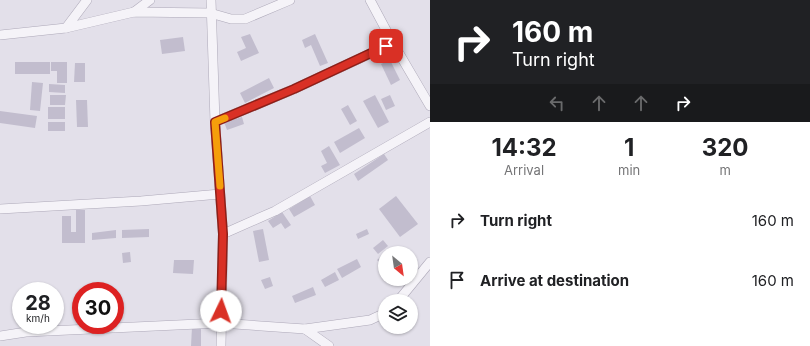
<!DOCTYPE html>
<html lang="en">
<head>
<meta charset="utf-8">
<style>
  body { margin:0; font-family:Inter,sans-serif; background:#f6f6f6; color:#202124; height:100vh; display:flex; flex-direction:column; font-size:15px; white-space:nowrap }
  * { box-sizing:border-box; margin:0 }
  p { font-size:13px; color:#757577 }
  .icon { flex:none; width:22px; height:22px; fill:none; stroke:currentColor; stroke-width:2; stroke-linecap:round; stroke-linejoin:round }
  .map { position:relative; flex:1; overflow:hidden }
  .side { display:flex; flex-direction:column; background:#fff; width:380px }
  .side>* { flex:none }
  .hud { background:#202124; color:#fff; overflow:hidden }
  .needle { width:26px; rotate:151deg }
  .controls { position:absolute; left:378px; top:246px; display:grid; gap:8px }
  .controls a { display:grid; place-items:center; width:40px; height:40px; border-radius:50%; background:#fff; box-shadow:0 1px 3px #0004; font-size:20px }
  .speed { position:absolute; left:12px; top:282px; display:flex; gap:8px; font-size:20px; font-weight:700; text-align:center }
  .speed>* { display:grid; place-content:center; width:52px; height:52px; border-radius:50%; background:#fff; box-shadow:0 1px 3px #0004; line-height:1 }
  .speed small { font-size:10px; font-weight:400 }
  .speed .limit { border:6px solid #d22; background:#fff; color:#111 }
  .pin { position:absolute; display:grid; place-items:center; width:34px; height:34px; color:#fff; margin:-17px; border-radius:8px; box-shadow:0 2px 6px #0006 }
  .me { position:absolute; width:44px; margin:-22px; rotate:3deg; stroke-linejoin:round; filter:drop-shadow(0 0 3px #0008) }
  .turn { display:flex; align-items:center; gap:14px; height:84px; padding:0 16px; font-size:18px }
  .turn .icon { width:52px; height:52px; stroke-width:2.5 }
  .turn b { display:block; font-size:28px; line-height:34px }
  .lanes { display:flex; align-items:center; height:38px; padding:0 16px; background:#0003; justify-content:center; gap:20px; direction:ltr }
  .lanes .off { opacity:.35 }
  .eta { display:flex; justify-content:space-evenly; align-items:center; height:68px; text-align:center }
  .eta b { font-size:24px; font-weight:700; line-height:28px }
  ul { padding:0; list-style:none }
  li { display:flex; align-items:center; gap:12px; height:60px; padding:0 16px }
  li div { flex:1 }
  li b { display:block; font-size:15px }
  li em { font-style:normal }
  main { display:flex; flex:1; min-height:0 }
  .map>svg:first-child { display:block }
  .building { fill:#c2bdce }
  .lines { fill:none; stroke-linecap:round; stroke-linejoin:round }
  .minor-casing { stroke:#ada8b8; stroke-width:10 }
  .minor { stroke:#f5f3f8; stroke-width:9 }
  .route-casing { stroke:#8d1f18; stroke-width:10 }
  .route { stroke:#d93025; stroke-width:7 }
  .slow { stroke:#f59e0b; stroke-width:7 }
</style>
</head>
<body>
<main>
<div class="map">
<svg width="430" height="346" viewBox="0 0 430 346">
  <rect width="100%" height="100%" fill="#e3e0ea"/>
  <g class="building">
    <polygon points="250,34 259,53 241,61 237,52 246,48 241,37"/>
    <polygon points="315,34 328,63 320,66 311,45 305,48 302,40"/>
    <polygon points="183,37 185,51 162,54 160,40"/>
    <polygon points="390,60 400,80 391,85 381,64"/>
    <rect x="15" y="62" width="35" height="12"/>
    <polygon points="51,62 67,62 67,83 57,83 57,71 51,71"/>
    <polygon points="75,63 85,63 85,82 74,82"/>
    <polygon points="269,78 274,88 245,103 240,93"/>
    <polygon points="32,82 43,83 40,111 30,110"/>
    <polygon points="49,84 65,85 65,93 49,92"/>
    <polygon points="50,95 66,95 65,105 50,105"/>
    <polygon points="375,95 389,122 378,128 363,101"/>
    <polygon points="390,95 395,106 386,110 381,99"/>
    <polygon points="76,100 87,100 88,127 77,127"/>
    <polygon points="348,105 357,121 350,125 341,109"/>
    <rect x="48" y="107" width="17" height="12"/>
    <polygon points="0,111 37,116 35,128 0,123"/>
    <polygon points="242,117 244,124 227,130 224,122"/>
    <rect x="48" y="122" width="17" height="9"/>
    <polygon points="359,128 365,138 340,153 334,142"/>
    <polygon points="329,146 340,165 325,173 321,166 327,163 321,151"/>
    <polygon points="384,154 388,160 358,181 354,174"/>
    <polygon points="310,196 315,205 294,217 289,209"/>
    <polygon points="396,196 418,224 400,237 379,209"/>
    <polygon points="76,210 85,210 85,243 62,243 62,216 71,216 71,232 76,232"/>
    <polygon points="282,212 291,225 285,229 281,223 273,228 268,221"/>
    <polygon points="149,229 149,237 122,238 122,230"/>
    <polygon points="263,229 269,260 259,262 253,231"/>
    <polygon points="367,229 369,234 358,239 356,234"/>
    <polygon points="116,230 116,238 92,240 92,233"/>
    <polygon points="383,240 388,246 378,254 373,248"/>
    <polygon points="130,252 131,262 123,263 122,253"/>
    <polygon points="385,253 385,266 384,267 377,260"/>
    <polygon points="357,259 361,267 342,278 337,269"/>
    <polygon points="174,260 194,260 193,274 173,273"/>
    <polygon points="335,272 339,280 325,287 321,280"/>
    <polygon points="270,277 273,286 265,289 261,280"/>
    <polygon points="313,287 316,295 295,303 292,296"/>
    <polygon points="192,327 201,327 201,346 191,346"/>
  </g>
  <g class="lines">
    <g class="minor-casing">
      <g id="minor">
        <polyline points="211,0 215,122 223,234 221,346"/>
        <polyline points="370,0 393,43"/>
        <polyline points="134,12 150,0"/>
        <polyline points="66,28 87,0"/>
        <polyline points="0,35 66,28 134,12 210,13 231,19 245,19 290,0"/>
        <polyline points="215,122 294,89 393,43 430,106"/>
        <polyline points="0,209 141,201 220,194"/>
        <polyline points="223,234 275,211 430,122"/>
        <polyline points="398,301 430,262"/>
        <polyline points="305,329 329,346"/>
        <polyline points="0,336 26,332 220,323 305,329 370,320 385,313"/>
      </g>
    </g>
    <use href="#minor" class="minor"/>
  </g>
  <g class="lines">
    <g class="route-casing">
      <polyline id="route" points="221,311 223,234 215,122 294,89 386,46"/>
    </g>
    <use href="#route" class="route"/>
    <polyline class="slow" points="220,186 215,122 225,118"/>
  </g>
</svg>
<div class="controls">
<a><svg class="needle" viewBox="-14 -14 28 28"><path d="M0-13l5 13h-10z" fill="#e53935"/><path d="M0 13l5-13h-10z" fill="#757577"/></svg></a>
<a><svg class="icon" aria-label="layers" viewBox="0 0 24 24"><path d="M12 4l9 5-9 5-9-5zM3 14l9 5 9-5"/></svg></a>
</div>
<div class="speed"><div>28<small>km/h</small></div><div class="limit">30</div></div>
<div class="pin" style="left:386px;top:46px;background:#d93025"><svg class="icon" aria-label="arrive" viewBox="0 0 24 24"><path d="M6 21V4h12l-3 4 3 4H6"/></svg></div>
<svg class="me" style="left:221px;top:311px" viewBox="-20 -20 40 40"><circle r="19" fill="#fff"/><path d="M0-13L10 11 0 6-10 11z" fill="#d93025"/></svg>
</div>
<section class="side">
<div class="hud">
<div class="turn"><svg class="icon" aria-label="right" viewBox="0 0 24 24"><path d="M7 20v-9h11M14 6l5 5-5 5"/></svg><div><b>160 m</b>Turn right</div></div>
<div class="lanes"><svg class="icon off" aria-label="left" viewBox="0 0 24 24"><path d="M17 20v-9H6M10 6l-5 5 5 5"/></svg><svg class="icon off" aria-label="ahead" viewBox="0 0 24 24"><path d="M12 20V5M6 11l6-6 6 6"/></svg><svg class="icon off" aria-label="ahead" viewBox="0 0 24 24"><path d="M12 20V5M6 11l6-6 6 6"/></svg><svg class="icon" aria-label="right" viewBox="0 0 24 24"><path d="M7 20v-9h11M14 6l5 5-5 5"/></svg></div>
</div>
<div class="eta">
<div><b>14:32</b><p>Arrival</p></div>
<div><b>1</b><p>min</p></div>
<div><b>320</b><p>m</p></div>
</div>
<ul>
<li><svg class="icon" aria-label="right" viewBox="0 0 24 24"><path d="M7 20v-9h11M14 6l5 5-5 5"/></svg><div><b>Turn right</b></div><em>160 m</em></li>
<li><svg class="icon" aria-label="arrive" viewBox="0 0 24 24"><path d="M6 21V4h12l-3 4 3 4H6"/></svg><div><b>Arrive at destination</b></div><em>160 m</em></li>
</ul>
</section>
</main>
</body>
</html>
